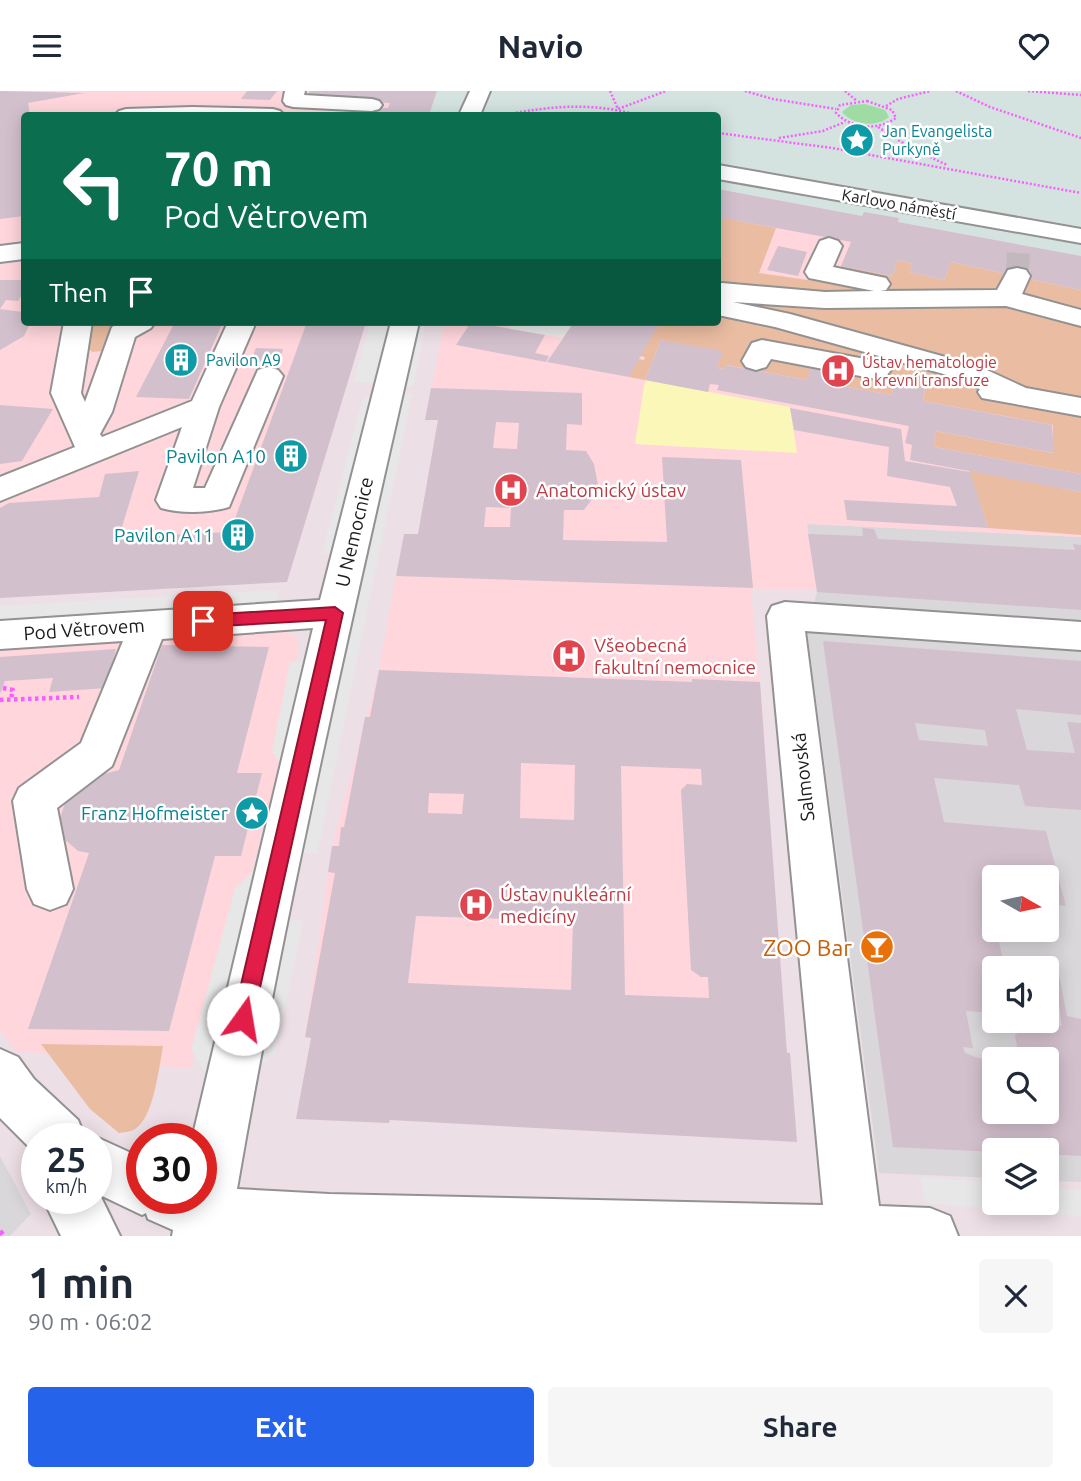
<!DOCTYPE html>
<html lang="en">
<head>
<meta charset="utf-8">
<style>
  body { margin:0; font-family:Ubuntu,sans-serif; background:#f6f6f7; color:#1f2937; height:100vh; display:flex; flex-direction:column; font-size:26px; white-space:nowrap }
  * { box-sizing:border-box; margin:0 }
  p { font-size:23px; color:#747a83 }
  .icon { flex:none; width:38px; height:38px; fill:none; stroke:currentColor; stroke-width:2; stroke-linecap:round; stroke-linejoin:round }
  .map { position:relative; height:1145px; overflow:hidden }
  .side { display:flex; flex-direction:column; background:#fff; flex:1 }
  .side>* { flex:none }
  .top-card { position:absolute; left:21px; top:21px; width:700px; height:214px; border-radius:7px; box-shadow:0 4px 18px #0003; background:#0b6e4f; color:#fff; overflow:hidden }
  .needle { width:46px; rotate:99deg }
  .controls { position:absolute; left:982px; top:774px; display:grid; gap:14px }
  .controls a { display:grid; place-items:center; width:77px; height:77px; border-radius:7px; background:#fff; box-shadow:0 4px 18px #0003; font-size:35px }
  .speed { position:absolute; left:21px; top:1032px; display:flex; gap:14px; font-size:35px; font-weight:700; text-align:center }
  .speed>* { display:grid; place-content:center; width:91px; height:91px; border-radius:50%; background:#fff; box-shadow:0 4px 18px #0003; line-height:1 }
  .speed small { font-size:18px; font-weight:400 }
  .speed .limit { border:10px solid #d22; background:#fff; color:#111 }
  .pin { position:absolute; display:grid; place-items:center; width:60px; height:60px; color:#fff; margin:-30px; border-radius:14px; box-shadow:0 4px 10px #0006 }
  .me { position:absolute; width:77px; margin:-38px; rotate:13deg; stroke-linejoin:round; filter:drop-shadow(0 0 5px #0008) }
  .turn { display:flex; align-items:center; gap:24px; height:147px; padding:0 28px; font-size:32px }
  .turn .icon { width:91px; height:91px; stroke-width:2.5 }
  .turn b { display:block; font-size:49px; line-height:60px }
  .then { display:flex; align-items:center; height:66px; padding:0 28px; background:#0003; gap:14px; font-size:26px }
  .round { display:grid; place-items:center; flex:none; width:74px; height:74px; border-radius:7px; background:#f6f6f7 }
  .overview { display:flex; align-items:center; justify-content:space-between; height:119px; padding:0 28px }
  h1 { font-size:42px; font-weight:600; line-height:52px }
  .cta { display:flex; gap:14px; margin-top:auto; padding:14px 28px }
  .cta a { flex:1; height:80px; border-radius:7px; background:#2563eb; color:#fff; font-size:28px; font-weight:600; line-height:80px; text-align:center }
  .cta a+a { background:#f6f6f7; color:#1f2937 }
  header { display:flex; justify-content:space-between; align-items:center; height:91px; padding:0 28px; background:#fff; font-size:32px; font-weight:600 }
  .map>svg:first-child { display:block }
  .residential { fill:#d9d7d9; fill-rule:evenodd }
  .education { fill:#ffd6dc; fill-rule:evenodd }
  .grass { fill:#eabda2 }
  .park { fill:#faf7b9 }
  .parking { fill:#e7e7e7 }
  .plaza { fill:#d4e2e0 }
  .water { fill:#9edca3 }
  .building { fill:#d3c0cd; fill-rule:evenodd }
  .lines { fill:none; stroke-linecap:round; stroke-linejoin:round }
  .minor-tunnel { stroke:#c3b8bd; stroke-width:23; stroke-dasharray:23 11; stroke-linecap:butt }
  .minor-casing { stroke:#929292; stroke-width:4 }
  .path-far2 { stroke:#f860fd; stroke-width:2.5; stroke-dasharray:2 2; stroke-linecap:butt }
  .path-far1 { stroke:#f860fd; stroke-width:4.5; stroke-dasharray:3.5 3.5; stroke-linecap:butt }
  .path { stroke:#f860fd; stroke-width:5; stroke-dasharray:4.5 4.5; stroke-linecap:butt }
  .minor { fill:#fff; fill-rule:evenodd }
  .route { fill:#e11d48; stroke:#92132f; stroke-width:2 }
  .labels { text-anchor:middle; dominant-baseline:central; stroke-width:5; stroke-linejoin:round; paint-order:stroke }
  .far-culture-label { font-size:16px; fill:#0d838f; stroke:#fff; text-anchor:start }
  .far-street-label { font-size:16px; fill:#1b1b1b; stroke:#fff }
  .far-health-label { font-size:16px; fill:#be3a42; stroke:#fff; text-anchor:start }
  .culture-label { font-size:19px; fill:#0d838f; stroke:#fff; text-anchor:end }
  .health-label { font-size:19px; fill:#be3a42; stroke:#fff; text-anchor:start }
  .street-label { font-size:19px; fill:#1b1b1b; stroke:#fff }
  .near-food-label { font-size:23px; fill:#c56008; stroke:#fff; text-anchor:end }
</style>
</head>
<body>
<header><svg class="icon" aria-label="menu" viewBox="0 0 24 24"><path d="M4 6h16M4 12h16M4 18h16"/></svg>Navio<svg class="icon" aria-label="heart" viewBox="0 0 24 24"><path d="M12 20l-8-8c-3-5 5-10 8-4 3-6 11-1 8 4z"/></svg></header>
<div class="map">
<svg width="1081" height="1145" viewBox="0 0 1081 1145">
  <rect width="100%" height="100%" fill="#eddfe6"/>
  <g class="residential">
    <path d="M807 433 1081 446V1091L1047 1090 1046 1059H994V1087L879 1082 807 540 817 501ZM994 786H1046V838H994ZM994 877H1046V929H994ZM994 968H1046V1020H994Z"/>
    <polygon points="0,1065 31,1123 10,1145 0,1145"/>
  </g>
  <g class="education">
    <polygon points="0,0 437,0 429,24 24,24 24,231 366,231 287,491 0,507"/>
    <polygon points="718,98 862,125 864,121 899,127 898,131 1081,165 1081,446 807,433 817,498 751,498 765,645 762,645 787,961 790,962 797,1051 390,1029 389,1032 296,1028 311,948 305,946 332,755 379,578 404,443 418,443 438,330 425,329 445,231 718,231"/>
    <path d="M270 532 299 548 282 667 248 793 190 978 16 960 0 939V550ZM162 554 269 556 237 682H261L241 765H215L169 940 28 938 89 762 78 760 63 747 60 728 63 717 72 702 92 686 119 679Z"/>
  </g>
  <g class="grass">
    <polygon points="719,126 776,137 759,182 836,193 841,175 892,185 898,169 913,173 909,181 944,189 951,171 1081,199 1081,383 934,356 935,340 1053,362 1053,334 923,310 925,298 894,292 892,304 837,294 839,282 811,277 807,289 726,274 724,278 717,277 722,261 661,249 645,289 629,286 638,268 644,269 645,266 640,265 660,231 718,231"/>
    <polygon points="103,231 129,231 103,260 92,261 86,254 90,233"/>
    <polygon points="969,379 1081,401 1081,444 988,437"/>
    <path d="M41 953 163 955C159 976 154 1026 135 1038 131 1041 124 1041 119 1042L90 1018Z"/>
  </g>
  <polygon class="park" points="645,289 790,316 797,362 635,353"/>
  <g class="parking">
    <polygon points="371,231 391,231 375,292 353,291"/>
    <polygon points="415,231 426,231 413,296 400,295"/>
    <polygon points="511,231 574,231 563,247 510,238"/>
    <polygon points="399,302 412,303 317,763 298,762"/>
    <polygon points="363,306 374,306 335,463 322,462"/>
    <polygon points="279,499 276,517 0,533 0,515"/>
    <polygon points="290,571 309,571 282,676 272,660"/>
    <polygon points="256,777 205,982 191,959 235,797"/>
    <polygon points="283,829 303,830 276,961 251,983"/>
    <polygon points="921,1086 994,1092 994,1111 1046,1111 1047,1097 1081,1099 1081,1125 925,1112"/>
  </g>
  <polygon class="plaza" points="437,0 1081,0 1081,165 898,131 899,127 862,125 718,98 718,24 429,24"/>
  <path class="water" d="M865 13 885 19 889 26C876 37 853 34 842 21L851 14Z"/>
  <g class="building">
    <polygon points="0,0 84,2 28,12 30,24 24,24 24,125 0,128"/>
    <polygon points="247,0 277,0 270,9 241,8"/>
    <polygon points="310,0 437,0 429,24 374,24 378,17 388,17 390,12 305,7"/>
    <polygon points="718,98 862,125 864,121 899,127 898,131 1081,165 1081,199 951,171 944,189 909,181 913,173 898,169 892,185 841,175 851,151 718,126"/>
    <polygon points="778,155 807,161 798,185 767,179"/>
    <polygon points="0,189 24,189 22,192 24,193 24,200 18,210 6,209 0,218 22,221 24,231 30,232 24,245 0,259"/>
    <polygon points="175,231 223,231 189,308 136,306"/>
    <polygon points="307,231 366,231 287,491 0,507 0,417 9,412 99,406 105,383 139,380 119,446 230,441"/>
    <polygon points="471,231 545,244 535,262 549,265 546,271 456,254"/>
    <polygon points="574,231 660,231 629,286 547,271"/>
    <polygon points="661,249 723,260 717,277 724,278 725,274 807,289 811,276 840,282 837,294 892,304 894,291 925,297 923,310 1052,334 1054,362 935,340 934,356 1081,383 1081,401 910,369 912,354 905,352 909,335 717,299 719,294 710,293 708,301 645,289"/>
    <polygon points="256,257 283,258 279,271 251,270"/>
    <path d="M431 297 582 302V334L567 333 566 359 586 360 594 373 598 394 595 404 584 419H564L563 449 667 451 662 366 741 369 753 497 396 485 404 443H418L438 329H425ZM496 331 519 332 517 358 493 357ZM486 416 511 417 510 436H484Z"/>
    <polygon points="0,314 53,318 22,370 0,373"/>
    <polygon points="790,317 901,338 905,370 970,381 988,437 847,429 844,409 957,415 950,396 887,385 889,356 794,339"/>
    <polygon points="862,437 874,438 878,448 1075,459 1073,453 1081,454 1081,519 817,501 808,443 863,445"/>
    <path d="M823 550 1081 570V624L1016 618 1027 659 1075 662 1067 631 1081 632V719L1025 715 1019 694 934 687 944 731 1046 740 1066 815 1046 813V786H994V809H990L994 838H996L1005 877H994V922L966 920 973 957 963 956 965 962 978 967 994 968V1020H1046V968H1001V965H1019L1015 945 1024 934 1062 935 1057 898 1046 896V877H1019L1018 872 1057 873 1067 925 1081 928V1065L1046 1063V1059L994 1061 893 1056ZM915 632 985 639 988 655 919 649Z"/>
    <polygon points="162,554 269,556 237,682 262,682 241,765 215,765 169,940 28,938 89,762 78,760 63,747 60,727 65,712 72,702 92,686 119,679"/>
    <polygon points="116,558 107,597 49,601 53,587 5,590 0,603 0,566"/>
    <path d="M379 579 692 591V588L760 591 787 962H790L797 1051 390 1029 389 1032 296 1028 311 947 305 946 335 782 328 781 332 755H339L341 736H344L365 626H370ZM521 672 575 674 574 729 520 727ZM621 675 701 678 702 694 687 693 681 699 691 879 701 886H708L709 907 625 904ZM429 702 464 703 462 723 428 722ZM416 825 573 830 571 899 408 892Z"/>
  </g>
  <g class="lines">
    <polyline class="minor-tunnel" points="1017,185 1019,154"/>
    <g class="minor-casing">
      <g id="minor">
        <polygon points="285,0 305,0 304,4 372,8 379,10 382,14 379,18 372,20 293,16 286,14 283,10"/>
        <polygon points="470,0 490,0 480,24 459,24"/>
        <polygon points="192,16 273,18 280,20 284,24 115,24 119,20 126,18"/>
        <polygon points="718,74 1081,138 1081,152 718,88"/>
        <polygon points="829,147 838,150 842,155 833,176 886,187 890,193 886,199 880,200 997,199 1008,179 1017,177 1026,179 1030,185 1022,203 1081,219 1081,235 1006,215 825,217 733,211 790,223 978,275 1026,297 1081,307 1081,325 982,307 978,301 980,298 958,287 775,236 718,224 718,193 722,192 825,201 874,200 809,187 805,181 820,150"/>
        <polygon points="24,152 24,168 0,171 0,155"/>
        <path d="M64 231H92L81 302 85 311 112 236 121 231H155L151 237 135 246 112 321 100 343 102 346 192 310 228 231H256L219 316 193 397H205L258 279 268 276 278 279 283 285 229 416C208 422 182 423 161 417L156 409 182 336 0 410V386L75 356 51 302Z"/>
        <path d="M391 231H419C354 519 287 807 237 1098L329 1103 823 1114 767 525 772 515 785 511 1081 531V559L805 540 879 1115 930 1117 950 1125 958 1145H172L173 1139 148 1128 146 1122 142 1124 100 1104 120 1145H61L43 1108H96V1048H90L96 1046 142 1067V1108H201V1048H192L313 537 162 548 112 675 57 717 73 798 66 813 50 819 34 813 27 798 13 710 19 697 81 652 123 550 0 558V530L320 509Z"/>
        <polygon points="762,249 876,270 886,273 891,279 886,285 876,288 771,268 766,276 756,279 746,276 742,270 752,252"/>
        <polygon points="0,958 18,966 34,988 78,1029 86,1048 37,1048 37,1064 0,1027"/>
      </g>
    </g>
    <g class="path-far2">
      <polyline points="610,0 618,18 666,0"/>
      <polyline points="745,0 773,8 836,18"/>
      <polyline points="845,0 857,10"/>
      <polyline points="956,0 990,16 1081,47"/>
      <polyline points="1028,0 1081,4"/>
      <path d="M867 10 892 19 896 27C877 40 852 38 836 22L840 14Z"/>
      <polyline points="886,15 898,8 930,0"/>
      <path d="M504 24C550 15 592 11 637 24"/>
      <polyline points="878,36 911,57 947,74"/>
      <polyline points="718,42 832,57 1081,102"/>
      <polyline points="779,47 823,40 845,31"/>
    </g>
    <g class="path-far1">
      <polyline points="3,597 13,599 11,608"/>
      <polyline points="0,609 79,606"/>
    </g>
    <polyline class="path" points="0,1140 4,1145"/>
    <use href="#minor" class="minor"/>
  </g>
  <polygon class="route" points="335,516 343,522 253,928 250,935 243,938 236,935 233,928 326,529 203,536 196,530 203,524"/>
  <defs>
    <g id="sight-disc" transform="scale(1.75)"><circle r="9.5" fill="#0f9aa8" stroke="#fff"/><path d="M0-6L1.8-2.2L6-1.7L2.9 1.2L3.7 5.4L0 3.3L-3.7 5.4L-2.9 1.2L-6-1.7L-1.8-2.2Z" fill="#fff"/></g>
    <g id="building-disc" transform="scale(1.75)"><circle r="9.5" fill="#0f9aa8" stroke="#fff"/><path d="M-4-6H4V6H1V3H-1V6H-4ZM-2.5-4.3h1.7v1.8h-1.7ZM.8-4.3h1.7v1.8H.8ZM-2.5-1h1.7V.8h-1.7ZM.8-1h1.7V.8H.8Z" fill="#fff"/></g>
    <g id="hospital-disc" transform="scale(1.75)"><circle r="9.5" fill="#e0444e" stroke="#fff"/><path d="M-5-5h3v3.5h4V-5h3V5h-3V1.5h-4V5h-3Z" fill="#fff"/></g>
    <g id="bar-disc" transform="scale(1.75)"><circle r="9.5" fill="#e8710a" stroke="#fff"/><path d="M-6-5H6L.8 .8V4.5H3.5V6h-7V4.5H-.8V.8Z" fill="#fff"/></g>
  </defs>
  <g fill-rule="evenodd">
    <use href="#sight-disc" x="857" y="49"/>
    <use href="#building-disc" x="181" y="269"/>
    <use href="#hospital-disc" x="838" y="280"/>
    <use href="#building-disc" x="291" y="365"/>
    <use href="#hospital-disc" x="511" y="399"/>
    <use href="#building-disc" x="238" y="444"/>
    <use href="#hospital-disc" x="569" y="565"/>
    <use href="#sight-disc" x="252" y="722"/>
    <use href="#hospital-disc" x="476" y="814"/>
    <use href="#bar-disc" x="877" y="856"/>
  </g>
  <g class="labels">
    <g class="far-culture-label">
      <text x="882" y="40">Jan Evangelista<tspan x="882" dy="18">Purkyně</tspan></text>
      <text x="206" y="269">Pavilon A9</text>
    </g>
    <g class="far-street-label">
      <text transform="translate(899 113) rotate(10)">Karlovo náměstí</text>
    </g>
    <g class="far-health-label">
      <text x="862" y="271">Ústav hematologie<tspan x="862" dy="18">a krevní transfuze</tspan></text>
    </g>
    <g class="culture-label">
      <text x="266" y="365">Pavilon A10</text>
      <text x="214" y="444">Pavilon A11</text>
      <text x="228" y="722">Franz Hofmeister</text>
    </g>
    <g class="health-label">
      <text x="536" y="399">Anatomický ústav</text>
      <text x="594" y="554">Všeobecná<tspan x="594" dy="22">fakultní nemocnice</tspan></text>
      <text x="500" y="803">Ústav nukleární<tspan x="500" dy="22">medicíny</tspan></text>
    </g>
    <g class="street-label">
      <text transform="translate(354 441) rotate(-77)">U Nemocnice</text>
      <text transform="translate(84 538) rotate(-4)">Pod Větrovem</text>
      <text transform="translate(803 686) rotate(-96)">Salmovská</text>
    </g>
    <g class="near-food-label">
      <text x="852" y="856">ZOO Bar</text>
    </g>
  </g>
</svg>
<div class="controls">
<a><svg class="needle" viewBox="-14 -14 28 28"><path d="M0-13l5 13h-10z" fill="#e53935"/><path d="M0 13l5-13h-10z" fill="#747a83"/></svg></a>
<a><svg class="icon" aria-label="sound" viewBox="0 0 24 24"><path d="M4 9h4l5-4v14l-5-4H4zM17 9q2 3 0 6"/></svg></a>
<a><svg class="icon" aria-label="search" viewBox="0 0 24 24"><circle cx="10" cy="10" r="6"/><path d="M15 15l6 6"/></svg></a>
<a><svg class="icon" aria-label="layers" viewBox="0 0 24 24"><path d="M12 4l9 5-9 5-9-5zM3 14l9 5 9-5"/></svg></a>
</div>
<div class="speed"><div>25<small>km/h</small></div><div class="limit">30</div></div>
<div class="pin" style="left:203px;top:530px;background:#d93025"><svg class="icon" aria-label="arrive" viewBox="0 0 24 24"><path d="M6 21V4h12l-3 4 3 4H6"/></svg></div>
<svg class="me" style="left:243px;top:928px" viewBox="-20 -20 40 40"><circle r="19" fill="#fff"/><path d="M0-13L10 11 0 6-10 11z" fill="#e11d48"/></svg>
<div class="top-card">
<div class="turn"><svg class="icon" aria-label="left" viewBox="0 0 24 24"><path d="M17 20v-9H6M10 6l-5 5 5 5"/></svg><div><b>70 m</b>Pod Větrovem</div></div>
<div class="then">Then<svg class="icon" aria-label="arrive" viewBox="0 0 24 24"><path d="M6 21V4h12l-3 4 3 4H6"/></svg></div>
</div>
</div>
<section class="side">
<div class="overview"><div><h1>1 min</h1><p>90 m · 06:02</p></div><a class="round"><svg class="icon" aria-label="close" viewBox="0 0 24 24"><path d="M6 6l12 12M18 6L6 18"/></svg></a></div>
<div class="cta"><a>Exit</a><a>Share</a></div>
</section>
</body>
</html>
